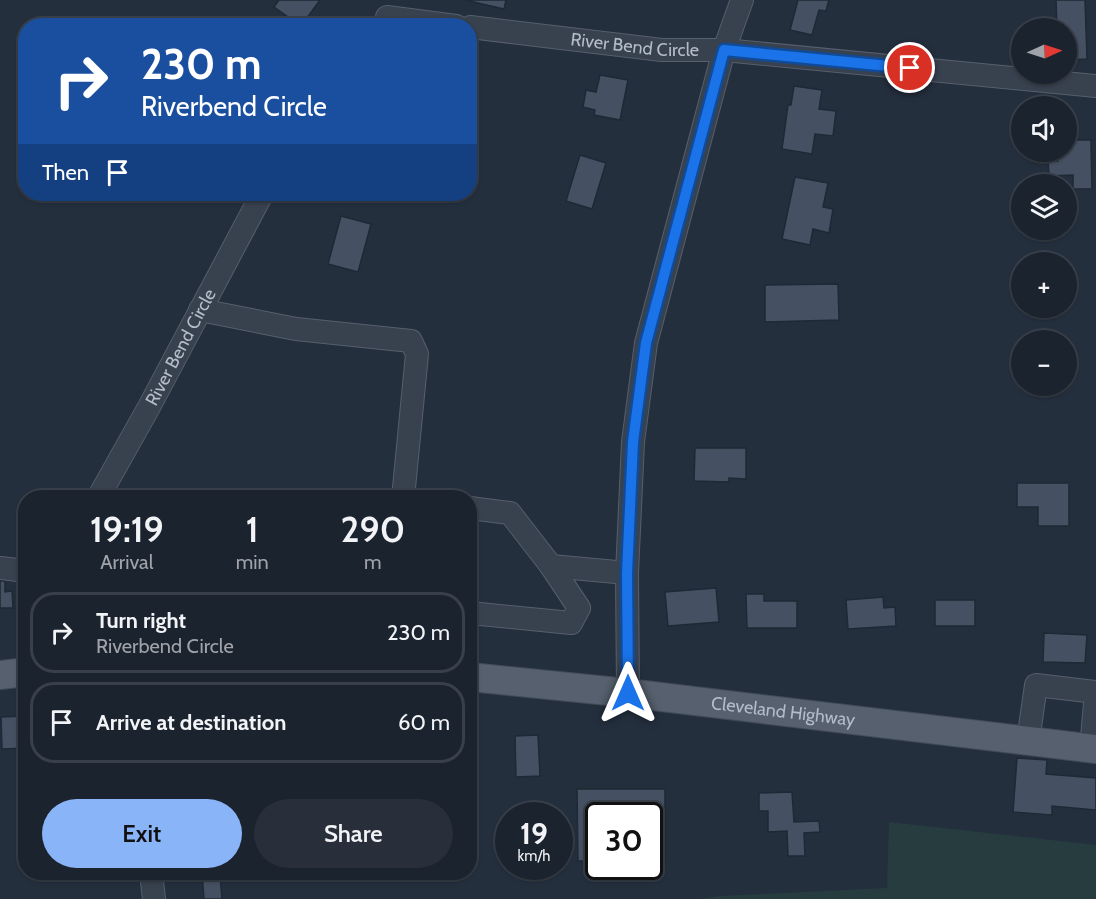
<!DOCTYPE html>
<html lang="en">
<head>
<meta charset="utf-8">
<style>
  body { margin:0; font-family:Cabin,sans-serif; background:#282f3a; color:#f1f3f6; height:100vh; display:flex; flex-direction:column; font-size:22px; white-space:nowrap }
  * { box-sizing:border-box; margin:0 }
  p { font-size:20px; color:#a0a4aa }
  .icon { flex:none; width:33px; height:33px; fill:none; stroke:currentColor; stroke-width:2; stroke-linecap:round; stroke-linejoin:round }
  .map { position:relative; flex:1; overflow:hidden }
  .details { position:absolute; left:18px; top:490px; width:459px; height:390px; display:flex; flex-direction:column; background:#1b232e; border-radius:24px; box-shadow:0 2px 4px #0004,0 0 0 2px #39404a }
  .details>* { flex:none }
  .top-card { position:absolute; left:18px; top:18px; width:459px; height:183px; border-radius:24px; box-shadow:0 2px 4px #0004,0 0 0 2px #39404a; background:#1a4fa0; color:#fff; overflow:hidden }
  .needle { width:39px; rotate:87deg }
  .buttons { position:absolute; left:1011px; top:18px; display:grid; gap:12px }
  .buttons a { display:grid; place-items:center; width:66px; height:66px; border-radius:50%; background:#1b232e; box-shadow:0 2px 4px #0004,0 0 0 2px #39404a; font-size:30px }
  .speed { position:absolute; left:495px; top:802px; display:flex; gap:12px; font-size:30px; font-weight:700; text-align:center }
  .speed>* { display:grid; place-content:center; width:78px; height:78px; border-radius:50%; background:#1b232e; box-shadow:0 2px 4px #0004,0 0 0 2px #39404a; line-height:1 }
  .speed small { font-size:15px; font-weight:400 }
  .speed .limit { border:3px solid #111; border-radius:9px; background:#fff; color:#111 }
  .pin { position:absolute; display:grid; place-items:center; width:51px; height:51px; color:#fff; margin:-26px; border:3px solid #fff; border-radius:50%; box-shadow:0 2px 6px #0007 }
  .me { position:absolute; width:66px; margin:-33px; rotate:0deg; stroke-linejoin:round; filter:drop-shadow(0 0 4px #0008) }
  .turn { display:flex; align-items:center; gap:21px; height:126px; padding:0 24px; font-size:27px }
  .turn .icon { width:78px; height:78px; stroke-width:2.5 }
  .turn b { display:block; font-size:42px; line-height:51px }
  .then { display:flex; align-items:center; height:57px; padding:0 24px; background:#0003; gap:12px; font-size:22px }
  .eta { display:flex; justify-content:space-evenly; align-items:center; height:102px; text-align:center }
  .eta b { font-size:36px; font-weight:600; line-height:42px }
  .primary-button { display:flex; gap:12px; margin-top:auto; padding:12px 24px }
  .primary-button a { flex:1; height:69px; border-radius:36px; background:#8ab4f8; color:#111; font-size:24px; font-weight:600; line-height:69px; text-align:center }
  .primary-button a+a { background:#282f3a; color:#f1f3f6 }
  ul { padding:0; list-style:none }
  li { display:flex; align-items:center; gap:18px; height:81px; margin:0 12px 9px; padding:0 12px; border:3px solid #39404a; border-radius:24px }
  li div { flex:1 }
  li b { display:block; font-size:22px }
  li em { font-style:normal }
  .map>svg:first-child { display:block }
  .green { fill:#263c3f }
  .building { fill:#455162; stroke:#1f2835; stroke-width:1.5 }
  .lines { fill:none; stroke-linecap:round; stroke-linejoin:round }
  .minor-casing { stroke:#565f6c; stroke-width:24 }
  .major-casing { stroke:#414a57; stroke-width:30 }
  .minor { stroke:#38414e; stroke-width:22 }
  .major { stroke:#56606e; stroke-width:28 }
  .route-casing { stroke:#114b97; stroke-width:15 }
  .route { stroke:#1a73e8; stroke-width:10 }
  .labels { text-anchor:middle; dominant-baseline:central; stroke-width:6; stroke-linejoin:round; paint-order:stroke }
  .street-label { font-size:18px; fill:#b4bcc9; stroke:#1d2633 }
</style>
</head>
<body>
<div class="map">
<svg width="1096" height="899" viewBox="0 0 1096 899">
  <rect width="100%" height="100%" fill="#242f3e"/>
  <polygon class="green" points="889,822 1096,845 1096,899 699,899 721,896 887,888"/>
  <g class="building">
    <polygon points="279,0 320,0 301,26 274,7"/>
    <polygon points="465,0 506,0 504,9"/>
    <polygon points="798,0 829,0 826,11 819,10 812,35 790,30"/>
    <polygon points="1056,0 1085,0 1087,59 1066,60 1066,28 1057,28"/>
    <polygon points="600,75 628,80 620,120 594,115 595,110 583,107 586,90 596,92"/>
    <polygon points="794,86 822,90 819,109 836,111 833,136 815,134 812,154 782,149 788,105 791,105"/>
    <polygon points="1066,140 1091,140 1092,189 1073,189 1073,175 1049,176 1048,161 1058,161 1058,152 1066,152"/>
    <polygon points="580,155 606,163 592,209 566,201"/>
    <polygon points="795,177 828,183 823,207 833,209 829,233 813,229 810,245 782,239"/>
    <polygon points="362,194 383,194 382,197"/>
    <polygon points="341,216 371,224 358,272 328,264"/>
    <polygon points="838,284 839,320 765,322 765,285"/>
    <polygon points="695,448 746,448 746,479 729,478 729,482 694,481"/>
    <polygon points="1017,483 1069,483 1069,526 1038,526 1038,507 1017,507"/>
    <polygon points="0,581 5,581 5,592 12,591 13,608 0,608"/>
    <polygon points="716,588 719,622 668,626 665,592"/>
    <polygon points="746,594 764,594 764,601 797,601 797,628 747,628"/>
    <polygon points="883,597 884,608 895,607 896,626 848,629 846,600"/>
    <rect x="935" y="600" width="40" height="26"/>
    <polygon points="1044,633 1087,635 1085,663 1043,662"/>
    <polygon points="26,716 26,748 2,749 1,717"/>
    <polygon points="538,735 540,776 516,777 515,736"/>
    <polygon points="1017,758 1047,760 1046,774 1096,778 1096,810 1052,806 1052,815 1013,812"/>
    <polygon points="577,789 665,789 665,861 650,861 650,816 598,816 598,861 578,861"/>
    <polygon points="792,792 794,822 819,821 820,832 804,833 805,856 788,856 787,831 768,832 768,811 759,811 759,793"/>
    <polygon points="202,873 220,873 222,899 204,899"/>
    <polygon points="241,873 330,873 330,880 241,881"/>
  </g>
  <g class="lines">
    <g class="minor-casing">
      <g id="minor">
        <polyline points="387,17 456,26"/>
        <path id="s1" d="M470 27 662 50H724L1096 86"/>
        <polyline points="200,310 296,329 411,341 417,354 403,498"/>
        <path id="s2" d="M98 498 149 407 262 194"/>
        <polyline points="470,508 510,513 551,566 627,573"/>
        <polyline points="0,568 18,570 26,574"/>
        <polyline points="470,613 571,623 579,608 551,566"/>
        <polyline points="628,693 627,573 633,442 646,343 724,50 742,0"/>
        <polyline points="1028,741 1036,685 1096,692 1091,749"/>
        <polyline points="151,873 154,899"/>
      </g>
    </g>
    <g class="major-casing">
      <g id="major">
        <polyline points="0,675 26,672"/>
        <path id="s3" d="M470 677 628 693 1096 749"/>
      </g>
    </g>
    <use href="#minor" class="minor"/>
    <use href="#major" class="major"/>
  </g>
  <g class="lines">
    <g class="route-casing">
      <polyline id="route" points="628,693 627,573 633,442 646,343 724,50 910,68"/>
    </g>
    <use href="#route" class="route"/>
  </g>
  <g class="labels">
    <g class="street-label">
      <text stroke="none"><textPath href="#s1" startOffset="166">River Bend Circle</textPath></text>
      <text stroke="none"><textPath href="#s2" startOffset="172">River Bend Circle</textPath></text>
      <text stroke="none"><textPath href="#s3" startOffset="315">Cleveland Highway</textPath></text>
    </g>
  </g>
</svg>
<div class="buttons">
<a><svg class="needle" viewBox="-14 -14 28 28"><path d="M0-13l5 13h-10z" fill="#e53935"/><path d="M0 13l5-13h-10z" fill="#a0a4aa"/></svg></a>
<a><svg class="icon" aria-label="sound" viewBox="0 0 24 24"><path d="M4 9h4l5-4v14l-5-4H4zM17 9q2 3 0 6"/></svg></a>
<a><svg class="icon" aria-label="layers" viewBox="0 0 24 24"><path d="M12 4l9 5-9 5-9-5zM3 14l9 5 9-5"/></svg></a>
<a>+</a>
<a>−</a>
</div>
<div class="speed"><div>19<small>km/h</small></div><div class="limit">30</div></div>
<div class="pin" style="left:910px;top:68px;background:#d93025"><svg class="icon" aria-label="arrive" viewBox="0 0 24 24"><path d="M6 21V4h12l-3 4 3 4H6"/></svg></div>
<svg class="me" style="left:628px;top:693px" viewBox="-20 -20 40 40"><path d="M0-17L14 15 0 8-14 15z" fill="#1a73e8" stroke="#fff" stroke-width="4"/></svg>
<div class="top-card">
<div class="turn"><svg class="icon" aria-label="right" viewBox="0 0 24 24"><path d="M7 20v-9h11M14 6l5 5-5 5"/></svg><div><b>230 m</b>Riverbend Circle</div></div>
<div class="then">Then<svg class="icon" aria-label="arrive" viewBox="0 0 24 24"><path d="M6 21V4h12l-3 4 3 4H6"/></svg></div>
</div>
<section class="details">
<div class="eta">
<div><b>19:19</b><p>Arrival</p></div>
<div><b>1</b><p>min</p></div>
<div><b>290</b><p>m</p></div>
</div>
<ul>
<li><svg class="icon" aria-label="right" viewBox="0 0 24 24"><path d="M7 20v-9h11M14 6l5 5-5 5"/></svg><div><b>Turn right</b><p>Riverbend Circle</p></div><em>230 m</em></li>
<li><svg class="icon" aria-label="arrive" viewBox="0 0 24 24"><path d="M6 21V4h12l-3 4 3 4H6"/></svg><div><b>Arrive at destination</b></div><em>60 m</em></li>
</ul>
<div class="primary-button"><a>Exit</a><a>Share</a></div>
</section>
</div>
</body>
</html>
